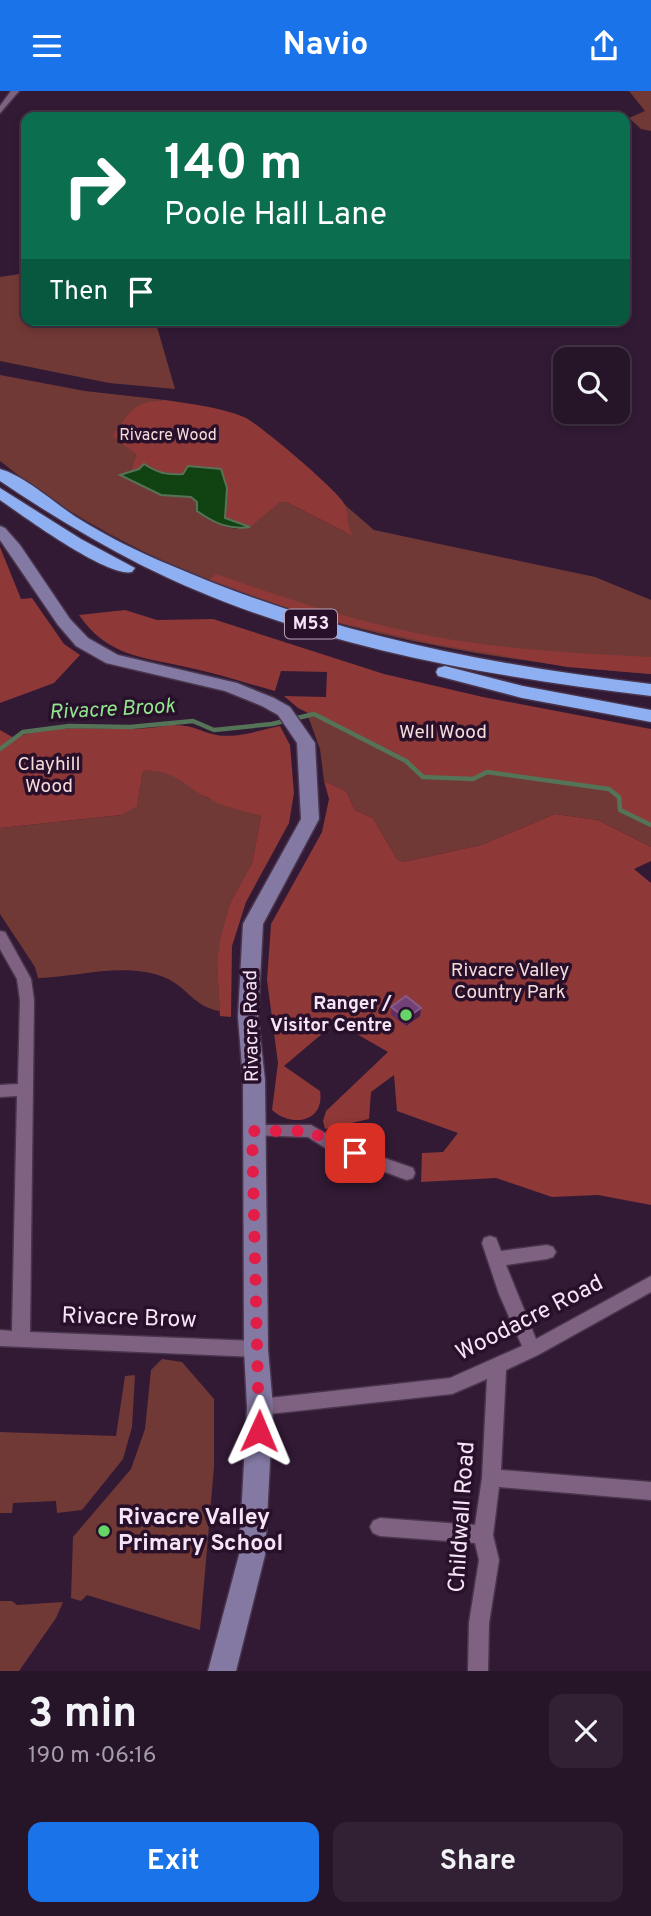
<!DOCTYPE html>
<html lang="en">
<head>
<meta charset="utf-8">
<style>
  body { margin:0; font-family:Overpass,sans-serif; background:#322134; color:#f1f3f6; height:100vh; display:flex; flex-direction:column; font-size:26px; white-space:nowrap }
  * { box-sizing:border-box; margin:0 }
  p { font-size:23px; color:#a49ea8 }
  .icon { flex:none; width:38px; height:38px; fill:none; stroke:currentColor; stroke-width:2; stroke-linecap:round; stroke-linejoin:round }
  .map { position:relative; height:1580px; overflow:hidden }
  .details { display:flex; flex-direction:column; background:#261428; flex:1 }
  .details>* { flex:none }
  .banner { position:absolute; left:21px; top:21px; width:609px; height:214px; border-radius:14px; box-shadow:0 4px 10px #0003,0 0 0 2px #423345; background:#0b6e4f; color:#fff; overflow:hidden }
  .controls { position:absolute; left:553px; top:256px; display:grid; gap:14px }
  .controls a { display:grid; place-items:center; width:77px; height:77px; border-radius:14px; background:#261428; box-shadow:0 4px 10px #0003,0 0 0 2px #423345; font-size:35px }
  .pin { position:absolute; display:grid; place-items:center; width:60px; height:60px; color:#fff; margin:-30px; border-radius:14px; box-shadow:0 4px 10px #0006 }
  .me { position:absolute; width:77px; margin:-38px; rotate:1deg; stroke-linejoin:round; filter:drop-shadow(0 0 5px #0008) }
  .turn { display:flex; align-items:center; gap:24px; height:147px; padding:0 28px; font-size:32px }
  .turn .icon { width:91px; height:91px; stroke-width:2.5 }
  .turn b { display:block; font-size:49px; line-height:60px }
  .then { display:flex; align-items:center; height:66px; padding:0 28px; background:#0003; gap:14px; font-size:26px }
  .round { display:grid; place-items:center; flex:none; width:74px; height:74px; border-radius:14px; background:#322134 }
  .overview { display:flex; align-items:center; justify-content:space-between; height:119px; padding:0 28px }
  h1 { font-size:42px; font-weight:700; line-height:52px }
  .cta { display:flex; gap:14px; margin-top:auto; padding:14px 28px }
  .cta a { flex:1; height:80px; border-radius:14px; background:#1a73e8; color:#fff; font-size:28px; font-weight:700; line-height:80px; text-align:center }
  .cta a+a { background:#322134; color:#f1f3f6 }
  header { display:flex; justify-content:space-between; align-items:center; height:91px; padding:0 28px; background:#1a73e8; color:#fff; font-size:32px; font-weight:700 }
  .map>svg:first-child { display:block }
  .green { fill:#713936 }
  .forest { fill:#8e3837 }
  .water { fill:#104212; stroke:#557356; stroke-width:2 }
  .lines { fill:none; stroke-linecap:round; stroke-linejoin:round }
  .stream { stroke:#557356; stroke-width:4.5 }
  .street-casing { stroke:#49354c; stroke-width:3 }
  .secondary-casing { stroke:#49354c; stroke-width:3 }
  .highway-casing { stroke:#49354c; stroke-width:3 }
  .street { fill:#7f6282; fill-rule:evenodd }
  .secondary { fill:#8479a3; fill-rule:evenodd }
  .highway { fill:#8eaff1; fill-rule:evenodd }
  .wall { fill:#622e68 }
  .shaded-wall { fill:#481e4d }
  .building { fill:#724177; stroke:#865b8b; stroke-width:2 }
  .route { stroke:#e11d48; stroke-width:12; stroke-dasharray:0 21.6 }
  .poi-dot { fill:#66d466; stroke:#28102b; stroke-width:2.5 }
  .labels { text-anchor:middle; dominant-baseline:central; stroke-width:7; stroke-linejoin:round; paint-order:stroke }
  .far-park-label { font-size:16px; fill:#f5dbd9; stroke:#28102b }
  .shield { fill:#28102b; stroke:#b8a4b9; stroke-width:2 }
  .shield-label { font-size:18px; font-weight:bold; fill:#f5e4f6 }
  .park-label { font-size:19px; fill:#f5dbd9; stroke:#28102b }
  .poi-label { font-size:19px; font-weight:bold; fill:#f5e4f6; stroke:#28102b; text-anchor:end }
  .street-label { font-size:19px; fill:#f5e4f6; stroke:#28102b }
  .water-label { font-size:21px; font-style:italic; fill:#90e68d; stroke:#28102b }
  .near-street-label { font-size:23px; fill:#f5e4f6; stroke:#28102b }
  .near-poi-label { font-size:23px; font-weight:bold; fill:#f5e4f6; stroke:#28102b; text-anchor:start }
</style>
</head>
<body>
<header><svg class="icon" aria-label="menu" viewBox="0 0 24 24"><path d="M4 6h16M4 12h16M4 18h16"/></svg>Navio<svg class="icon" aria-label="share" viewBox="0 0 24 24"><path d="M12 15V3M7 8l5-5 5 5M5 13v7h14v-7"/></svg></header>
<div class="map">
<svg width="651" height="1580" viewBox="0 0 651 1580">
  <rect width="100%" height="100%" fill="#321a35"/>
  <g class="green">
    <polygon points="629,0 651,0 651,40 641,38 629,27 645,20"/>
    <polygon points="26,182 26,229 155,229 175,298 109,292 0,270 0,186"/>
    <path d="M0 284 85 300 165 309C132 312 129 323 117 351L129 355 136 364 130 382 121 385 161 404 191 406C212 423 203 430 236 438L280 411H286L351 444 346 434 345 414 374 439 595 486 651 509V583C448 567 234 524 60 414 39 401 20 385 0 370Z"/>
    <polygon points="314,623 406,670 423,686 473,688 487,681 609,698 619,706 620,719 651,734 651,756 598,729 555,723 481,754 403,771 397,768 373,727 355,719 346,700 324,690 320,658 308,625"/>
    <path d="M155 679 173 683 207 707 261 725 252 774 231 810 217 873 220 920C195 917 187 896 166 887 127 870 78 886 38 887L35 876 0 823V737L122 724 137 714 143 680Z"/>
    <polygon points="162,1268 182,1271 214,1308 214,1376 200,1539 87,1504 81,1510 71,1507 73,1446 131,1378 145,1338 151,1279"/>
    <polygon points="135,1284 132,1336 123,1368 82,1419 57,1422 56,1410 13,1412 12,1422 0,1422 0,1341 116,1345 125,1285"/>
    <polygon points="0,1510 12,1510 17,1514 63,1511 56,1527 19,1580 0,1580"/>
  </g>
  <g class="forest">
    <path d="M165 309C191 313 219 316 244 326 258 332 340 401 345 414 349 426 346 434 353 445L286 411H280L250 436 225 427 227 397C205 390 150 373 130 382L136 364C129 355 119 354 113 344 131 321 131 311 165 309Z"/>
    <polygon points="0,456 21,508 32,507 64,553 80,564 54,592 0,612"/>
    <path d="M216 483C280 506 345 527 411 541 490 558 571 562 651 566V583L567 576 435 553 314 526 208 489Z"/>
    <path d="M125 519 157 529 213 528 384 583 483 606 651 638V734L620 719 619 706 609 698 487 681 473 688 423 686 406 670 298 617 284 605 326 606 327 581 281 580 275 600C245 592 216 582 186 576 142 566 107 565 79 524Z"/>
    <path d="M169 634C192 634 192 637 212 643 232 649 260 639 280 635L290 654 294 702 289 732 246 811 232 855 231 926 220 925 217 873 221 845 231 810 252 773 261 725C244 720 224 716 208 707 184 695 173 677 143 680L137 715 122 724 0 737V639L14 647C63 628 118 645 169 634Z"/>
    <path d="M324 690 346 700 355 719 373 727 397 768 403 771 481 754 555 723 598 729 651 756V770L634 778 651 792V1114L598 1104 552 1106 496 1087 421 1091 422 1062 443 1061 458 1042 397 1020 394 984 371 1001 369 1028 325 1038 323 1030 326 1020 388 961 336 931 284 975 320 1000C325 1031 292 1037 272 1019L278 972 267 889 271 833 322 741 329 708Z"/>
  </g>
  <path class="water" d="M144 373C158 382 166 384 183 383L188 375 221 378 227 397 225 427 250 436C229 439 214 432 197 420V411L191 406 161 404 120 384 139 378Z"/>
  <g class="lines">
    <polyline class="stream" points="0,658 23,641 69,635 130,636 193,630 214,639 272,633 314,623 406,670 423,686 473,688 487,681 609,698 619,706 620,719 651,734"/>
    <g class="street-casing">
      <g id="street">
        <polygon points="11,0 19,0 0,22 0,15"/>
        <polygon points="0,840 5,841 31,888 34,909 30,1241 256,1250 262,1253 265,1258 262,1263 256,1266 0,1255 0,1239 12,1240 17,1005 0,1006 0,994 18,993 20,909 17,888 0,858"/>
        <polygon points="252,1034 311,1034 342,1052 413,1077 415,1082 413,1087 407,1089 401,1087 330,1060 308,1046 246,1044 244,1040 246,1036"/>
        <polygon points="490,1145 496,1147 501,1160 547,1154 553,1156 556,1161 553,1166 547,1168 506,1174 536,1248 651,1185 651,1201 538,1264 506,1279 501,1379 651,1391 651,1409 499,1396 493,1444 499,1469 489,1532 488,1580 468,1580 469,1532 479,1469 475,1452 380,1445 373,1442 370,1436 373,1430 380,1427 475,1434 482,1387 487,1288 452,1303 260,1324 254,1322 251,1316 254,1310 260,1308 450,1287 522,1255 499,1203 482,1152 484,1147"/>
      </g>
    </g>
    <g class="secondary-casing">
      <polygon id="secondary" points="0,435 5,437 20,454 70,528 88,547 118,564 237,592 274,607 290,616 315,652 319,728 263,833 258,926 265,989 268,1258 273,1316 265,1464 236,1580 208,1580 239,1464 247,1316 244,1258 243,989 238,926 243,833 301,728 297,652 278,624 262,615 225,600 106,572 76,555 58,534 0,449"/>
    </g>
    <g class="highway-casing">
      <g id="highway">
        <path d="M0 378C23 384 55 412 76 426 105 444 138 461 170 474 327 542 482 573 651 593V605C477 584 299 553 141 474 92 449 46 421 0 390Z"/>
        <path d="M0 397 81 448 135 477 132 481C108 487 23 425 0 409Z"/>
        <polygon points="445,575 523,595 651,619 651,631 522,607 438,585 436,581 438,577"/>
      </g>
    </g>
    <use href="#street" class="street"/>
    <use href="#secondary" class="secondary"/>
    <use href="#highway" class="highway"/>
  </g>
  <polygon class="wall" points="391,916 421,917 420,925 406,935 391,924"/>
  <polygon class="shaded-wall" points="421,917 420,925 406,935 406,927"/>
  <polygon class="building" points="406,905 421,917 406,927 391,916"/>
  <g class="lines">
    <polyline class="route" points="259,1340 252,1040 311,1040 336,1056 355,1062"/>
  </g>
  <g class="poi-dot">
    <circle cx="406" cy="924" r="7"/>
    <circle cx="104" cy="1440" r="7"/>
  </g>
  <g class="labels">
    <g class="far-park-label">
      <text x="168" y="345">Rivacre Wood</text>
    </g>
    <rect class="shield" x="285" y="518.5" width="52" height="29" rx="5"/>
    <g class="shield-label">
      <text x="311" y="533">M53</text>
    </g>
    <g class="park-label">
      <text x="443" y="642">Well Wood</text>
      <text x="49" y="674">Clayhill<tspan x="49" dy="22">Wood</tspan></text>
      <text x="510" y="880">Rivacre Valley<tspan x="510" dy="22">Country Park</tspan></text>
    </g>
    <g class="poi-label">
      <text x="392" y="913">Ranger /<tspan x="392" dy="22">Visitor Centre</tspan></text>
    </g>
    <g class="street-label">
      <text transform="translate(252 935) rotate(-91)">Rivacre Road</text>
    </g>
    <g class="water-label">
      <text transform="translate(112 619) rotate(-3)">Rivacre Brook</text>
    </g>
    <g class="near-street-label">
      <text transform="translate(129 1228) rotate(2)">Rivacre Brow</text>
      <text transform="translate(530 1228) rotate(-27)">Woodacre Road</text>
      <text transform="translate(463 1426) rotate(-86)">Childwall Road</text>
    </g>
    <g class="near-poi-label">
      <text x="118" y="1427">Rivacre Valley<tspan x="118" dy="26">Primary School</tspan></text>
    </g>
  </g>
</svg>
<div class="controls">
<a><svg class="icon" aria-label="search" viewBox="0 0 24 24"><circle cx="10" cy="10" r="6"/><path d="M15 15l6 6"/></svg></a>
</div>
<div class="pin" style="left:355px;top:1062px;background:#d93025"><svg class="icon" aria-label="arrive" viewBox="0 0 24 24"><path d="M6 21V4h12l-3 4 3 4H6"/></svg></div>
<svg class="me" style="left:259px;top:1340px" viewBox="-20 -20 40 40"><path d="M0-17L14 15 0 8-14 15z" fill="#e11d48" stroke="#fff" stroke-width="4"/></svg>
<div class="banner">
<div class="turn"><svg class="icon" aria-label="right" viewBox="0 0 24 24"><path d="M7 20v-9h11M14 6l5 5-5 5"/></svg><div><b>140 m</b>Poole Hall Lane</div></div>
<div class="then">Then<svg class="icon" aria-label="arrive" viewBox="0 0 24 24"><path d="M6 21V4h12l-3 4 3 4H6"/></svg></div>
</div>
</div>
<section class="details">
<div class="overview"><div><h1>3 min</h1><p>190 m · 06:16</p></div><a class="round"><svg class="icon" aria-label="close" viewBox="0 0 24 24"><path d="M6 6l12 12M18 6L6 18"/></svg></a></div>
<div class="cta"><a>Exit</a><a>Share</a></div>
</section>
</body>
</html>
